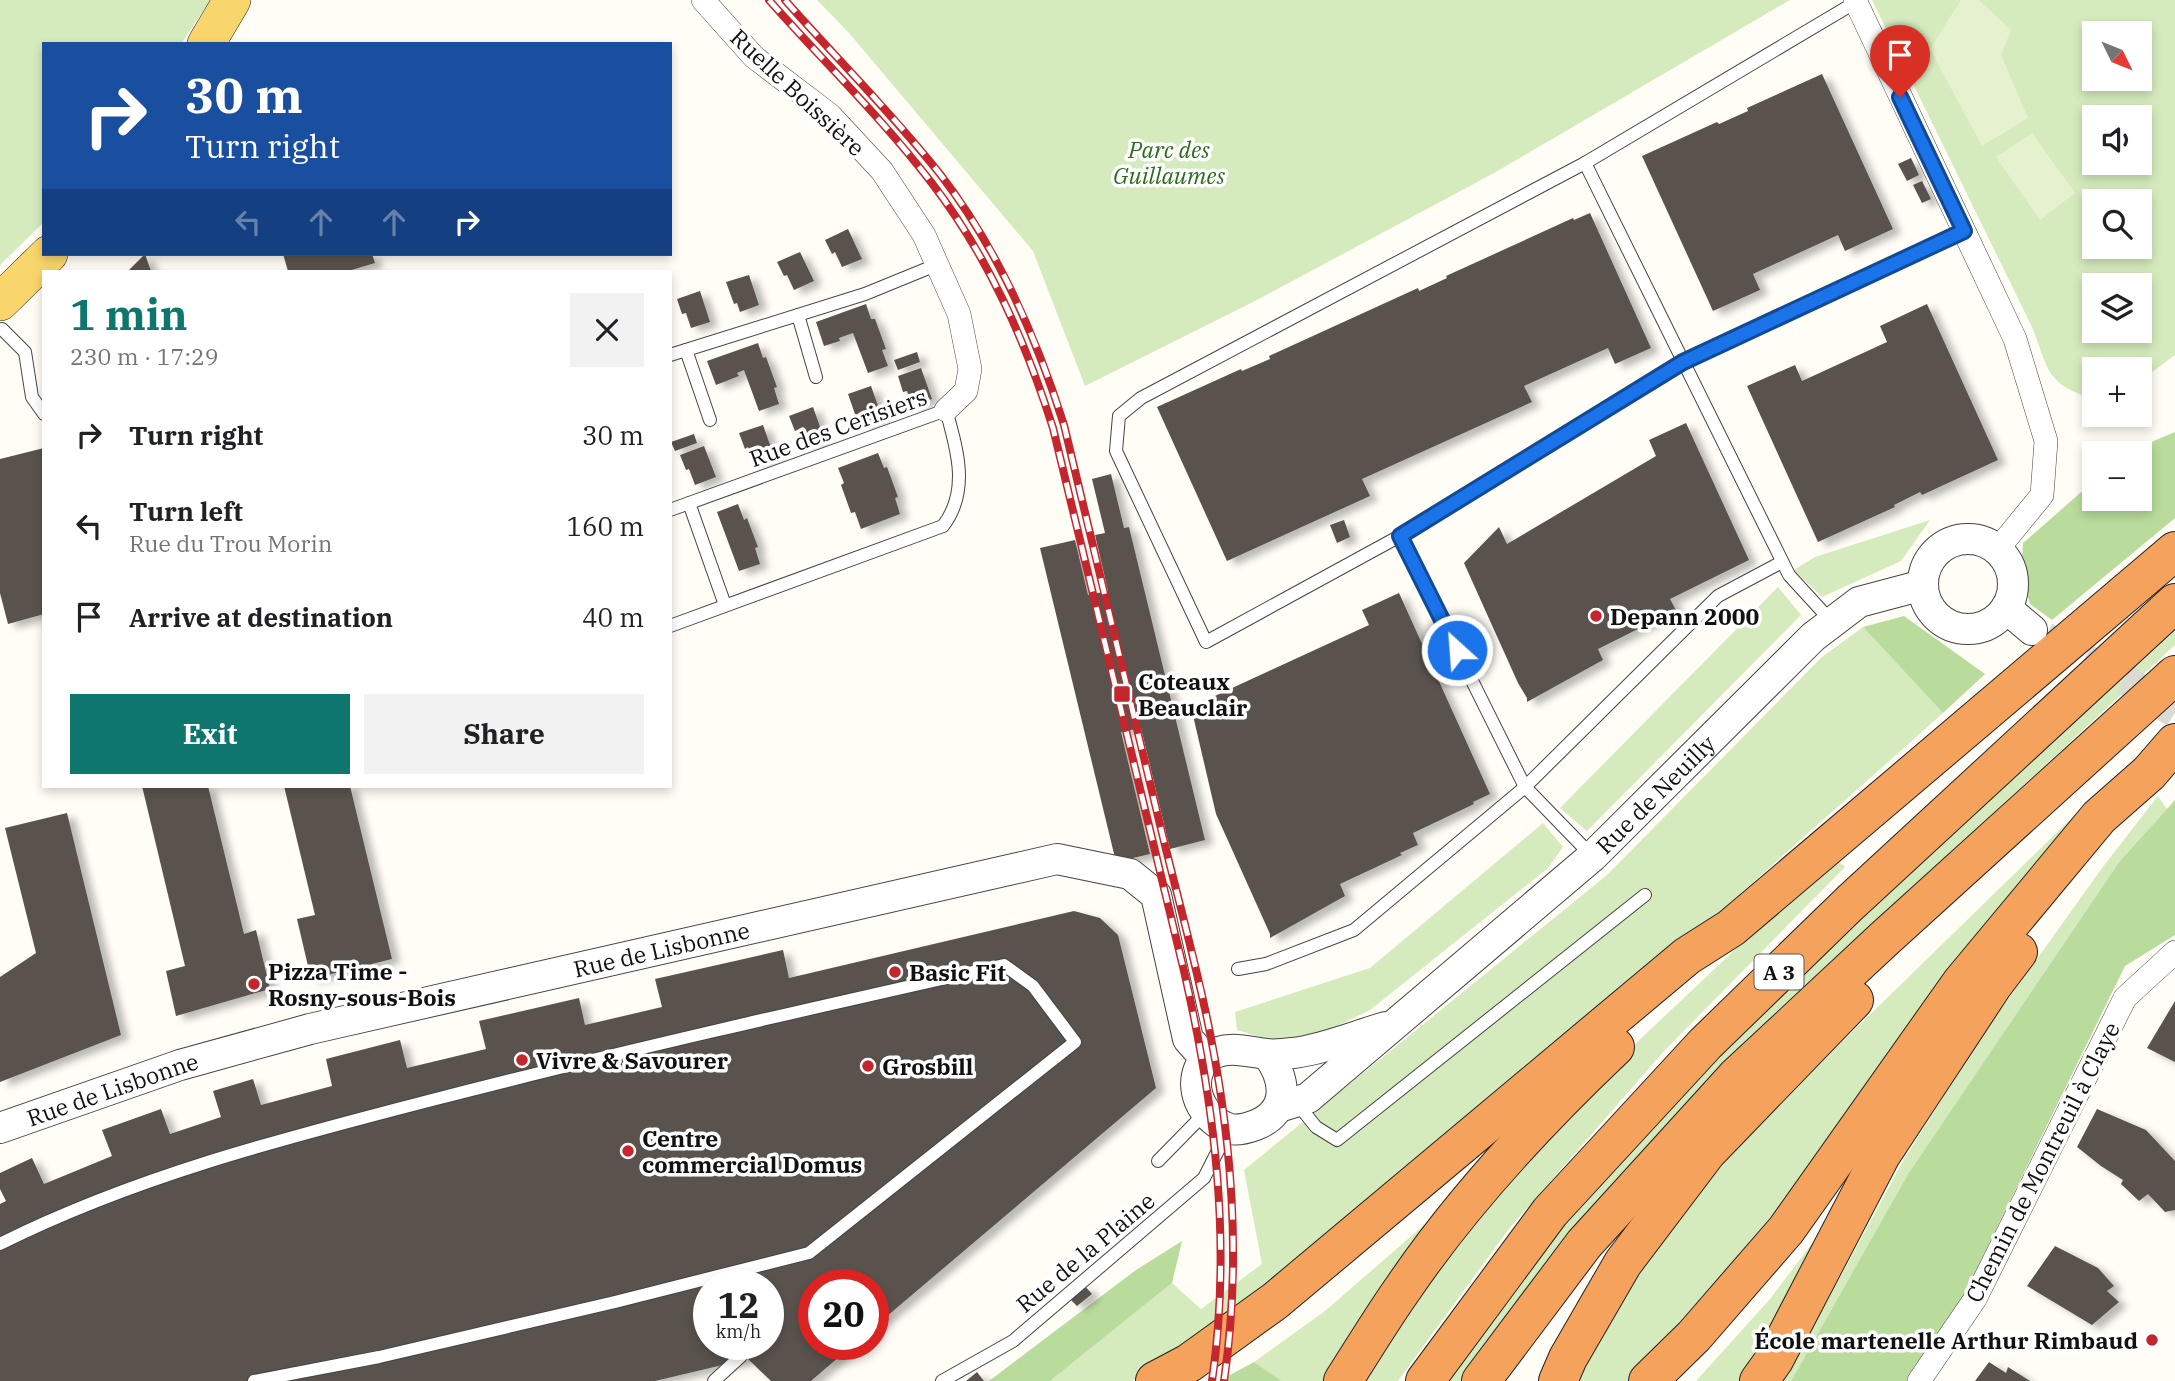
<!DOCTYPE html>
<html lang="en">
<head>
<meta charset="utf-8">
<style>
  body { margin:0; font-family:"IBM Plex Serif",serif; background:#f2f2f2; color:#202124; height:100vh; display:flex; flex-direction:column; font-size:26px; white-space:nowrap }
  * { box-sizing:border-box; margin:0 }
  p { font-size:23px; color:#757577 }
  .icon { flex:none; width:38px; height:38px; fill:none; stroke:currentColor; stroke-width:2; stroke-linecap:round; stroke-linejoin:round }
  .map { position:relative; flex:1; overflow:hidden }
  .side { position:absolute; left:42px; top:270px; width:630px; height:518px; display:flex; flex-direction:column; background:#fff; border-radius:0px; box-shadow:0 4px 10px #0003 }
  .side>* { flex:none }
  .guide { position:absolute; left:42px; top:42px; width:630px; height:214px; border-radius:0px; box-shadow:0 4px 10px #0003; background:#1a4fa0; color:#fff; overflow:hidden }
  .needle { width:46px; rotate:133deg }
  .controls { position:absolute; left:2082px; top:21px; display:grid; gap:14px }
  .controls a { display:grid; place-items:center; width:70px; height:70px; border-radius:0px; background:#fff; box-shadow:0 4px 10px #0003; font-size:35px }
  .speed { position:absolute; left:693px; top:1269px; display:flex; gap:14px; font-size:35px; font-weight:700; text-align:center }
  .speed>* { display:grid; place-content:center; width:91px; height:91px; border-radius:50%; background:#fff; box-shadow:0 4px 10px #0003; line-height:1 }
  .speed small { font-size:18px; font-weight:400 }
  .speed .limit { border:10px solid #d22; background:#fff; color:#111 }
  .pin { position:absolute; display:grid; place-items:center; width:60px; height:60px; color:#fff; margin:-72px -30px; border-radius:50% 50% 50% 0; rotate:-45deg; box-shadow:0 0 7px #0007 }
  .pin .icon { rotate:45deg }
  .me { position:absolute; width:77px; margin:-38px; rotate:334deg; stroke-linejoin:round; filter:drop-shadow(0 0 5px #0008) }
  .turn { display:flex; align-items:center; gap:24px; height:147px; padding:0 28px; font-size:32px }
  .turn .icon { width:91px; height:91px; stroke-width:2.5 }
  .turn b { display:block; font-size:49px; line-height:60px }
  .lanes { display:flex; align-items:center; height:66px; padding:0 28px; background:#0003; justify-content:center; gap:35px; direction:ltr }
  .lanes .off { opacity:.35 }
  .round { display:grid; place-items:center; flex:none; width:74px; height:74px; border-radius:0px; background:#f2f2f2 }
  .head { display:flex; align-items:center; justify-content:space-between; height:119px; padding:0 28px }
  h1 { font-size:42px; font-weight:700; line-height:52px; color:#0f766e }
  .action { display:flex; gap:14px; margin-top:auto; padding:14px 28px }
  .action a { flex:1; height:80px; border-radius:0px; background:#0f766e; color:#fff; font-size:28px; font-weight:700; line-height:80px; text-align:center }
  .action a+a { background:#f2f2f2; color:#202124 }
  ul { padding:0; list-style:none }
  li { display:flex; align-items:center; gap:21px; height:91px; padding:0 28px }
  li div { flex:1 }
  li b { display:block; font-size:26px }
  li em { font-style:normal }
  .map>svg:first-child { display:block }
  .green { fill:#d5ebbd; fill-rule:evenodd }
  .forest { fill:#b9dc9c }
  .pitch { fill:#e6f2cf }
  .building { fill:#5a524d; fill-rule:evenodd; filter:url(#shadow) }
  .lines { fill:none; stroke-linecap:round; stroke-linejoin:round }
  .tertiary-tunnel { stroke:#dbdad3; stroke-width:30; stroke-dasharray:30 15; stroke-linecap:butt }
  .service-casing { stroke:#444; stroke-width:14 }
  .minor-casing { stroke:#444; stroke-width:24 }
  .tertiary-casing { stroke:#444; stroke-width:32 }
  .primary-casing { stroke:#222; stroke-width:38 }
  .motorway-casing { stroke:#222; stroke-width:40 }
  .service { stroke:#fff; stroke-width:12 }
  .minor { stroke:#fff; stroke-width:23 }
  .tertiary { stroke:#fff; stroke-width:30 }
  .primary { stroke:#f9d66b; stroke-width:37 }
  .motorway { stroke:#f5a25d; stroke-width:38 }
  .rail-casing { stroke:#c4262e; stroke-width:8 }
  .rail { stroke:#fff; stroke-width:5; stroke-dasharray:16; stroke-linecap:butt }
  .route-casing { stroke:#114b97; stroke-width:18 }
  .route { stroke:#1a73e8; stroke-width:12 }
  .poi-dot { fill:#c4262e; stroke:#fff; stroke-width:2.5 }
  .labels { text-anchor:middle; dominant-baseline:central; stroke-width:7; stroke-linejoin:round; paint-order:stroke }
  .shield { fill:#fff; stroke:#585858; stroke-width:2 }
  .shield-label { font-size:21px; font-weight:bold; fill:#111 }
  .street-label { font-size:23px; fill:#111; stroke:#fff }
  .park-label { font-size:23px; font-style:italic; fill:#2f6b1f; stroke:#fff }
  .poi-label { font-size:23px; font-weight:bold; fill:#111; stroke:#fff; text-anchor:start }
</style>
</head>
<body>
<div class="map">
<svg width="2175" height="1381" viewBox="0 0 2175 1381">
  <defs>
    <filter id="shadow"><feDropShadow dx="8" dy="4.5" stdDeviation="3.5" flood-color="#0004"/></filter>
  </defs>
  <rect width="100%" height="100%" fill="#fffdf5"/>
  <g class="green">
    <polygon points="0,0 210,0 181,44 44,44 44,222 0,265"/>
    <polygon points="817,0 1790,0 1494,173 1255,301 1085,386 1033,251 849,33"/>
    <path d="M1872 0H2175V355L2140 381V369H2095V399C2047 385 2049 372 2033 329ZM2095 33H2140V79H2095ZM2095 117H2140V163H2095ZM2095 201H2140V247H2095ZM2095 285H2140V331H2095Z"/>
    <polygon points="1930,520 1901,561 1822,597 1794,570 1815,557"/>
    <polygon points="1778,587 1801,615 1587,831 1560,808"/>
    <polygon points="1863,627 1943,713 1695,934 1254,1308 1132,1381 1050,1381 1172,1283 1201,1309 1262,1264 1244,1170 1607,875 1822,657"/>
    <path d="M2175 631V645L1897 902 1472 1364 1461 1381H1448C1507 1287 1582 1203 1657 1122 1819 948 2000 793 2175 631Z"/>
    <polygon points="2158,796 2167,809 2119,862 1908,1174 1791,1381 1780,1381 1827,1302 1903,1161 1984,1033 2102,868"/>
    <polygon points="2086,804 1778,1222 1636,1381 1576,1381 1620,1301 1698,1193 1763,1119"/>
    <polygon points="1543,823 1563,847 1548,868 1370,1010 1312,1038 1280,1043 1237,1030 1235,1012 1370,968"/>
    <polygon points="1839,862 1845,867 1664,1051 1508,1230 1398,1381 1364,1381 1411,1307 1476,1219 1633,1046 1741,944"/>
    <polygon points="1851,1192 1746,1381 1696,1381 1770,1299"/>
    <polygon points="1439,1212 1391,1277 1323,1381 1282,1381 1254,1362 1325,1311"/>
  </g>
  <g class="forest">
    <polygon points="2175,432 2175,518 2052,620 2030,604 2021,575 2023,543 2095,480 2095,499 2140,499 2140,453 2125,453"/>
    <polygon points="1904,616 1985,674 1943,713 1863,627"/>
    <polygon points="2175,800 2175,935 2125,966 1962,1299 1907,1381 1791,1381 1908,1174 2119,862"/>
    <polygon points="1182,1241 1172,1283 1050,1381 989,1381 1136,1270"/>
    <polygon points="1254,1362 1282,1381 1219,1381"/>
  </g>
  <g class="pitch">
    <polygon points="1961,0 1979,0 2011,30 2001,55 2028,118 1982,146 1930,49"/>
    <polygon points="2032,133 2075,193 2040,220 1996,157"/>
  </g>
  <g class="building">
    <polygon points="1822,74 1893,229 1845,251 1838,235 1753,274 1760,290 1713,311 1642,156 1717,122 1719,124 1748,111 1747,108"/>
    <polygon points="1911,158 1919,175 1907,181 1898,164"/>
    <polygon points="1922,181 1931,199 1922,203 1913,185"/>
    <polygon points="1590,213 1651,348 1615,364 1608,348 1524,386 1532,402 1362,479 1370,496 1227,561 1157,407 1241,369 1242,371 1270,359 1269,356 1418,288 1419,291 1447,278 1446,276 1573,218 1574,220"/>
    <polygon points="848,229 862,259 842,267 835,252 832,254 825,240"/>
    <polygon points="800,252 814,281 794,290 787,275 784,276 777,262"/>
    <polygon points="145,254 151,271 128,271"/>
    <polygon points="283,254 372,254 375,263 348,271 288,271"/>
    <polygon points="749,275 759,305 740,312 737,303 734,304 726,282"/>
    <polygon points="700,291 710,322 691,328 686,313 682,314 677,299"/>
    <polygon points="866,304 871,319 875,319 886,349 882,350 888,366 868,373 853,333 839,338 840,341 824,346 816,322"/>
    <polygon points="1927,304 1998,460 1922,495 1920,492 1894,505 1895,507 1818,542 1747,386 1795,365 1802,381 1887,342 1880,326"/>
    <polygon points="758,343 763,358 766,357 777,387 774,388 779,404 759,411 744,370 737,373 739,376 716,385 707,361"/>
    <polygon points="917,352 920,362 898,370 894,360"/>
    <polygon points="921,368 932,399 912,406 907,391 903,392 898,376"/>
    <polygon points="871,386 882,417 862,424 859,416 856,417 848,394"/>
    <polygon points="813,407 824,438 804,445 798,430 795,431 789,416"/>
    <polygon points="1686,423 1749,560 1670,599 1676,610 1598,649 1603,660 1527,702 1527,698 1518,683 1464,563 1499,527 1507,544 1656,456 1649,440"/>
    <polygon points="763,425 774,456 754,463 748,447 745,449 739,433"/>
    <polygon points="694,434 697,443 675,451 671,442"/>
    <polygon points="704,446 716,477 695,485 689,469 686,470 680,455"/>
    <polygon points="44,448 44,614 8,624 0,593 0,459"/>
    <polygon points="878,453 884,468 887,467 898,497 895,498 900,514 861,529 855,512 851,513 841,485 844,483 838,468"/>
    <polygon points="1111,474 1124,528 1129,527 1205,840 1170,849 1141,728 1121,732 1150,854 1116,862 1040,548 1075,540 1088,595 1108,591 1095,535 1105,533 1092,479"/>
    <polygon points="738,504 744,520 747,518 758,547 755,548 760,564 739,571 717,512"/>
    <polygon points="1344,520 1350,537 1337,543 1330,525"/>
    <polygon points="1399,593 1490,794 1473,802 1474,804 1413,833 1418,845 1400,853 1402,855 1340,884 1345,896 1270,938 1270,934 1216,814 1191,707 1369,625 1362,610"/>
    <polygon points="142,786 208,786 244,934 256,930 270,989 176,1016 166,971 185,966"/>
    <polygon points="284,786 350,786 392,959 311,979 297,919 315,915"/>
    <polygon points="67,813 121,1035 0,1082 0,977 36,953 5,828"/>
    <path d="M1074 911 1100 918 1118 935 1156 1088 873 1328V1284H814V1344H854L811 1381H771L748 1359 655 1381H0V1204L6 1201 0 1189V1173L32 1158 44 1184 112 1156 102 1130 161 1109 170 1134 221 1117 213 1091 253 1079 261 1105 332 1086 326 1059 400 1040 407 1068 486 1049 479 1021 579 998 585 1025 662 1007 655 979 726 963 783 950 789 978ZM709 1284H768V1344H709Z"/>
    <polygon points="2175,1001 2175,1062 2147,1048"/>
    <polygon points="2097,1109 2146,1130 2175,1161 2175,1210 2165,1212 2148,1194 2139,1201 2121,1184 2123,1180 2101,1166 2077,1147"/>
    <polygon points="2055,1246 2098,1268 2114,1286 2107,1291 2119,1302 2092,1325 2027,1286"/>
    <polygon points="1084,1285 1092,1294 1077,1306 1069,1298"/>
    <polygon points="1989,1362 2006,1373 2008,1367 2030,1381 1975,1381"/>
    <polygon points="977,1372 984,1381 966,1381"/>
  </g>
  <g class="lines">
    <polyline class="tertiary-tunnel" points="2045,637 2129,682 2175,713"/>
    <g class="service-casing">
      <g id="service">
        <polyline points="1856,2 1585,163 1141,398 1119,416 1116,451 1206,642 1400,536 1683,362 1964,231"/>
        <polyline points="1585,163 1789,575 1832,622"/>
        <polyline points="798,315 816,377"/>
        <polyline points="2,329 25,352 32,397 44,414"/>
        <polyline points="686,350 710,420"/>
        <polyline points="670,355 865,294 936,265"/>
        <polyline points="689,503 725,605"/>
        <path d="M670 510 946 410C957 449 970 491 943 526L670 626"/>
        <polyline points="1400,536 1525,787 1592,856"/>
        <polyline points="1238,969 1266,964 1354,930 1525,787 1718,596 1782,562"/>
        <polyline points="1296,1102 1316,1127 1337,1140 1645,895"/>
        <polyline points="1158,1161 1205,1113"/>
        <path d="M0 1244C136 1176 285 1138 432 1100 622 1051 813 1008 1004 965L1033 986 1075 1042 809 1253 615 1302 379 1357 254 1381"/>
        <polyline points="714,1381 741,1356"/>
        <polyline points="942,1381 1013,1341 1204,1178 1229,1129"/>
      </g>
    </g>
    <g class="minor-casing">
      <g id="minor">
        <polyline points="703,0 754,57 830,115 882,171 924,235 959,314 970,369 966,391 946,410"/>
        <polyline points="1855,0 2015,339 2046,441 2042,495 1997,550"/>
        <polyline points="1919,1381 1975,1299 2125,998 2175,952"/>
      </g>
    </g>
    <g class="tertiary-casing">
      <g id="tertiary">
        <circle cx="1968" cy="584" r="45"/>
        <polyline points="2006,608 2032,630"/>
        <path d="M1268 1055C1286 1080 1290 1111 1256 1125 1248 1128 1239 1131 1230 1129 1206 1122 1189 1093 1199 1069 1202 1061 1209 1054 1218 1052 1234 1047 1250 1052 1266 1054 1274 1055 1284 1054 1293 1053 1322 1050 1357 1035 1386 1027"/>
        <path id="s1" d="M1279 1107 1308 1098 1593 856 1813 637 1859 602 1923 585"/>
        <path id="s2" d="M0 1128 180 1065 310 1029 1057 859 1130 874 1156 895 1188 1039 1205 1058"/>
      </g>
    </g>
    <g class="primary-casing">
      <g id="primary">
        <polyline points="206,44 232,0"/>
        <polyline points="0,302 49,254"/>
      </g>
    </g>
    <g class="motorway-casing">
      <g id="motorway">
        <polyline points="1155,1381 1189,1363 1275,1301 1687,956 1731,928 2175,551"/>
        <path d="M1343 1381C1363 1350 1382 1318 1404 1287 1464 1199 1538 1120 1615 1047"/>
        <polyline points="1425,1381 1550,1212 1705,1044 1850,903 2175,603"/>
        <polyline points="1481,1381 1584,1244 1736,1077 1884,939 2175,675"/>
        <polyline points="1558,1381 1568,1358 1623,1263 1707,1152 1854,1000"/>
        <polyline points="1648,1381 1694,1336 1786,1230 1961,983 2099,817 2149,773 2175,743"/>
        <polyline points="1759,1381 1774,1360 1881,1155 1993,985 2018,952"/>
      </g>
    </g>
    <use href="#service" class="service"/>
    <use href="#minor" class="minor"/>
    <use href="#tertiary" class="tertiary"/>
    <use href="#primary" class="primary"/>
    <use href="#motorway" class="motorway"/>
    <g class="rail-casing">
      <g id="rail">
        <path d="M769 0C823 61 882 118 931 182 988 256 1025 340 1053 428L1184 971C1215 1107 1232 1243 1212 1381"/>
        <path d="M785 0C836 58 892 113 940 174 998 249 1036 336 1064 425 1097 563 1130 700 1163 837 1179 903 1197 967 1210 1033 1233 1148 1241 1265 1224 1381"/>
      </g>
    </g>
    <use href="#rail" class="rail"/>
  </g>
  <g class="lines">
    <g class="route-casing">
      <polyline id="route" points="1457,650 1400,536 1683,362 1964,231 1900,97"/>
    </g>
    <use href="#route" class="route"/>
  </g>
  <g class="poi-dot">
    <circle cx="1596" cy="616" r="7"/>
    <rect x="1113" y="685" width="18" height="18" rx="3.5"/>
    <circle cx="895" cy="972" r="7"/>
    <circle cx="254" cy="984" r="7"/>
    <circle cx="522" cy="1060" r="7"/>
    <circle cx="868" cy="1066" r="7"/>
    <circle cx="628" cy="1151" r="7"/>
    <circle cx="2152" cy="1340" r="7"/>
  </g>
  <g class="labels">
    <rect class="shield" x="1754.5" y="954.5" width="49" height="35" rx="5"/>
    <g class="shield-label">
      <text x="1779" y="972">A 3</text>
    </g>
    <g class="street-label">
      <text transform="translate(798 92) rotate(43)">Ruelle Boissière</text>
      <text transform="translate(838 427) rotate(-20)">Rue des Cerisiers</text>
      <text stroke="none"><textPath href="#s1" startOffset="492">Rue de Neuilly</textPath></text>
      <text stroke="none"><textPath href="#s2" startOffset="686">Rue de Lisbonne</textPath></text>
      <text stroke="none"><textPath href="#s2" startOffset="119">Rue de Lisbonne</textPath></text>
      <text transform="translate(2042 1162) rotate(-63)">Chemin de Montreuil à Claye</text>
      <text transform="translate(1085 1252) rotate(-40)">Rue de la Plaine</text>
    </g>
    <g class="park-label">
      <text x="1169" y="149">Parc des<tspan x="1169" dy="26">Guillaumes</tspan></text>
    </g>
    <g class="poi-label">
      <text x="1610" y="616">Depann 2000</text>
      <text x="1138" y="681">Coteaux<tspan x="1138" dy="26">Beauclair</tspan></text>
      <text x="268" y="971">Pizza Time -<tspan x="268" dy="26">Rosny-sous-Bois</tspan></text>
      <text x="909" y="972">Basic Fit</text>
      <text x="536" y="1060">Vivre &amp; Savourer</text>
      <text x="882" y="1066">Grosbill</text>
      <text x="642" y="1138">Centre<tspan x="642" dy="26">commercial Domus</tspan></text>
      <text x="2138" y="1340" text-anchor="end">École martenelle Arthur Rimbaud</text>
    </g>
  </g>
</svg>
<div class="controls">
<a><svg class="needle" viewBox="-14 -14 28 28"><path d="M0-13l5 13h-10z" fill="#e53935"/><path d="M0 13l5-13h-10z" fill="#757577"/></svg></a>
<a><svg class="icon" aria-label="sound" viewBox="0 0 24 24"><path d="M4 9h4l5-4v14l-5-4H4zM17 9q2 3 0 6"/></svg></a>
<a><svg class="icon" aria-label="search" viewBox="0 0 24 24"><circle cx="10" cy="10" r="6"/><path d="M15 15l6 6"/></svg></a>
<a><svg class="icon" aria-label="layers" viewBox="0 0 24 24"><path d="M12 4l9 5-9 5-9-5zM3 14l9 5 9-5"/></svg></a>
<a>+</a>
<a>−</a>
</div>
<div class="speed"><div>12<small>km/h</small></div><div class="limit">20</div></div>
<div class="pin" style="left:1900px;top:97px;background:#d93025"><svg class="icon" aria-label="arrive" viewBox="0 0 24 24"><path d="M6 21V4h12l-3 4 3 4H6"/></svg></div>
<svg class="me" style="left:1457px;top:650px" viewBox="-20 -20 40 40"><circle r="17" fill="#1a73e8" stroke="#fff" stroke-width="3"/><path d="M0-11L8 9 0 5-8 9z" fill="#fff"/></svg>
<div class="guide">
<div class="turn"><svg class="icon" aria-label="right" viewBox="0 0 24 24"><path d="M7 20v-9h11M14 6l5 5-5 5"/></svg><div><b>30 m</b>Turn right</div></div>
<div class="lanes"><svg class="icon off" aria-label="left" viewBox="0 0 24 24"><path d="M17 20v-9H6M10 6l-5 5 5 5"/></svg><svg class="icon off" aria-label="ahead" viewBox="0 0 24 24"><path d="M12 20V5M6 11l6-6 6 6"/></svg><svg class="icon off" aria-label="ahead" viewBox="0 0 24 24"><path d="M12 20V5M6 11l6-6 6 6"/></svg><svg class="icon" aria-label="right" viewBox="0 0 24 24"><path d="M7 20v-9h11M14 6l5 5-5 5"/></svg></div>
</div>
<section class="side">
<div class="head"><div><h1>1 min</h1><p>230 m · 17:29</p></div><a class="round"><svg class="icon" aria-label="close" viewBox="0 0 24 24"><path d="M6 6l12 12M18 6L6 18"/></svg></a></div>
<ul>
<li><svg class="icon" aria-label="right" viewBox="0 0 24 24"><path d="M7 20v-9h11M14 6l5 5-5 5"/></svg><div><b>Turn right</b></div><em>30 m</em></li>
<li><svg class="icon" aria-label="left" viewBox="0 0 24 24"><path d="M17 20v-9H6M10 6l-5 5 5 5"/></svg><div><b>Turn left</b><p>Rue du Trou Morin</p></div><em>160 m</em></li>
<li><svg class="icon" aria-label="arrive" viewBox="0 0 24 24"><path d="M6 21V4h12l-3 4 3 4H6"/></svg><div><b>Arrive at destination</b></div><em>40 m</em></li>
</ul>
<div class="action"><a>Exit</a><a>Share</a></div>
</section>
</div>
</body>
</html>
